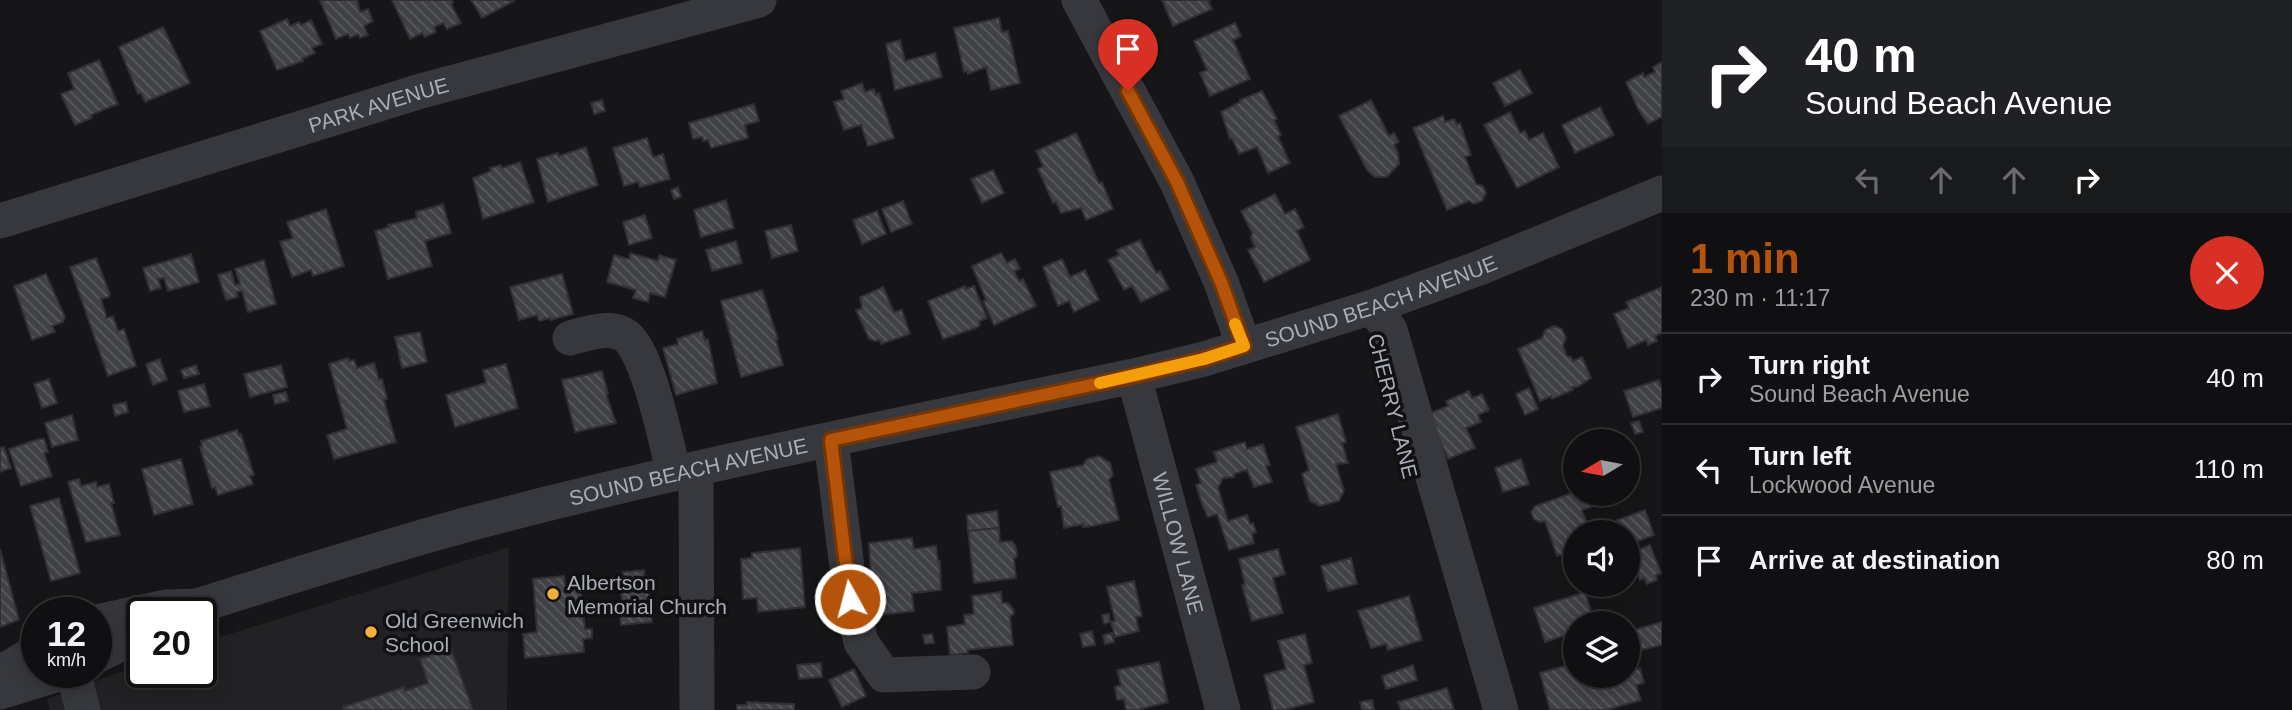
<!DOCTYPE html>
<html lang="en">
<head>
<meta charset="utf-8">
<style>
  body { margin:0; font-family:Arial,sans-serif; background:#1e1e20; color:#f1f3f6; height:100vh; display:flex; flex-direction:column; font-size:26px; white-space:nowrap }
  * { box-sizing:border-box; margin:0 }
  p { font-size:23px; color:#9c9d9f }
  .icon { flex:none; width:38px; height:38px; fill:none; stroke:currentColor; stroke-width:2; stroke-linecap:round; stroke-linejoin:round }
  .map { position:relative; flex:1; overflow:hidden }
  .details { display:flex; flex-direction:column; background:#101012; width:630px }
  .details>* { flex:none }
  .top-card { background:#202124; color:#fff; overflow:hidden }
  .needle { width:46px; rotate:260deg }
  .tools { position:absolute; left:1563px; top:429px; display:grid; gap:14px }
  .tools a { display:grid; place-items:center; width:77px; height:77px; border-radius:50%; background:#101012; box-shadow:0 4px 18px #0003,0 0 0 2px #303032; font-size:35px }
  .speed { position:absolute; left:21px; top:597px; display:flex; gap:14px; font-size:35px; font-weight:700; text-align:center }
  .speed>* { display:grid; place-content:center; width:91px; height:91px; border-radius:50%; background:#101012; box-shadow:0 4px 18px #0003,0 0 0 2px #303032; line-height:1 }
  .speed small { font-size:18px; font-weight:400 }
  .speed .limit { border:4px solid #111; border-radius:10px; background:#fff; color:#111 }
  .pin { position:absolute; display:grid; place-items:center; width:60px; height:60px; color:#fff; margin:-72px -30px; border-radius:50% 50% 50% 0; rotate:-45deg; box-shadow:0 0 7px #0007 }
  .pin .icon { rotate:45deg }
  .me { position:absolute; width:77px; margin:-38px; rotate:353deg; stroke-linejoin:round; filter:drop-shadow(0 0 5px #0008) }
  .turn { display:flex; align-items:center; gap:24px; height:147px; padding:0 28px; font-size:32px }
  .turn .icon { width:91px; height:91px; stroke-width:2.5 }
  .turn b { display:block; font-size:49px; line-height:60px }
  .lanes { display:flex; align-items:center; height:66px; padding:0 28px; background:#0003; justify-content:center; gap:35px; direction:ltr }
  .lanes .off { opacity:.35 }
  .round { display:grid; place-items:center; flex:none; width:74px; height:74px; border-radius:37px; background:#1e1e20 }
  .headline { display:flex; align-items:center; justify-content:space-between; height:119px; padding:0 28px }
  h1 { font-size:42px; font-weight:600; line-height:52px; color:#b45309 }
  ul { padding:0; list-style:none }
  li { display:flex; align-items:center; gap:21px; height:91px; padding:0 28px; border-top:2px solid #303032 }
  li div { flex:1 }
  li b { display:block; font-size:26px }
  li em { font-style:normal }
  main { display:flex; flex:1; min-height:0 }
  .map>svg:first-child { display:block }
  .built { fill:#222225 }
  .building { fill:url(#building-back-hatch); stroke:#303034; stroke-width:2 }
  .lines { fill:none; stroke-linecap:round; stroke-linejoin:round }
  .minor { stroke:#37383d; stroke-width:35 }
  .route-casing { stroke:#753606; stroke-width:18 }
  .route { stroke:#b45309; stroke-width:12 }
  .slow { stroke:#f59e0b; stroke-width:12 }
  .poi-dot { fill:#f2b134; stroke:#111113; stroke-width:2.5 }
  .labels { text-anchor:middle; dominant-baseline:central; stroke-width:7; stroke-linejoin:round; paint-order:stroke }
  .street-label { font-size:21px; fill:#a8adb8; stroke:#111113 }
  .poi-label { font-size:21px; fill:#a8adb8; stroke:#111113; text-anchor:start }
</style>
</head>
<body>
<main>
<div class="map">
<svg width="1662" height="710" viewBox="0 0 1662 710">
  <defs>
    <pattern id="building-back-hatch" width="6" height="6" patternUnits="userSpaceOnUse" patternTransform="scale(1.75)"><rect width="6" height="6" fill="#404145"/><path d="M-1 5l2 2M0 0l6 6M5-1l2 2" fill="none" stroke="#595a5e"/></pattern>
  </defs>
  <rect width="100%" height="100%" fill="#161618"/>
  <polygon class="built" points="509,547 507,710 50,710 47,699 142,664 142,672 201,672 201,643"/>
  <g class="building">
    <polygon points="320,0 357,0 360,12 368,9 373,21 364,26 368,35 360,38 358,34 350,38 348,34 336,39"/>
    <polygon points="392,0 452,0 453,3 451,4 461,23 447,29 443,23 434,27 436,32 425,37 422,33 410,39"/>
    <polygon points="471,0 514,0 514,1 482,18"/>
    <polygon points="1162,0 1211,0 1208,1 1212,9 1173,26"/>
    <polygon points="999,18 1002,32 1008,31 1020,83 991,90 986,67 968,74 967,71 964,72 954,28"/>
    <polygon points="287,19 290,26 299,22 301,25 311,20 322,44 312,48 315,53 302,59 303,61 277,70 260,31"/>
    <polygon points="1235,23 1241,36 1233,40 1250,79 1210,96 1200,73 1207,70 1194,41"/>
    <polygon points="163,27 190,83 145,102 141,93 138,94 119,47"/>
    <polygon points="900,40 905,61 935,53 942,77 895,90 886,44"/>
    <polygon points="99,60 118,104 91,115 92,118 75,125 61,94 74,89 68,73"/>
    <polygon points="1662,62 1662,117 1648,124 1638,109 1626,82 1643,73 1644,77 1655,72 1653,67"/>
    <polygon points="1520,70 1532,93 1505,106 1493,83"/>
    <polygon points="862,83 865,92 874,89 876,95 879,93 894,138 868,146 861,125 844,130 834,102 844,99 841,91"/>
    <polygon points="1262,91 1277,119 1274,120 1281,135 1278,137 1290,163 1268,173 1257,147 1239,154 1232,138 1230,139 1221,112 1240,102 1240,100"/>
    <polygon points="602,100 605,111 594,114 591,103"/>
    <polygon points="1371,100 1389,136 1394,133 1399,142 1394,145 1398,153 1399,164 1387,177 1375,177 1367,170 1339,116"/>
    <polygon points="754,104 759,121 745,125 748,138 711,148 708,140 703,141 702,137 693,139 689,123"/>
    <polygon points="1600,107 1614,135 1575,153 1562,125"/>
    <polygon points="1510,112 1520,133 1525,131 1529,140 1543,133 1559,167 1517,188 1484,125"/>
    <polygon points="1443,116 1445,122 1454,119 1457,125 1460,123 1471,155 1465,157 1476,184 1483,186 1486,193 1482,201 1474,204 1469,201 1447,210 1413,128"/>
    <polygon points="1076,133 1099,183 1102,182 1113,209 1086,220 1081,208 1061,213 1056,202 1053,203 1038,169 1043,166 1036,151"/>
    <polygon points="647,138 653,157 663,154 670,179 640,187 638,182 624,186 613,148"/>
    <polygon points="586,147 598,185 548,202 537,159 558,153 559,156"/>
    <polygon points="520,162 534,202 483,219 473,178 491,171 490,168 501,165 502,168"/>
    <polygon points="993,170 1004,193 982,203 971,179"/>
    <polygon points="678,187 681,197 674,199 671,190"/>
    <polygon points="1275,194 1285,214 1295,209 1304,227 1297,231 1310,260 1264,282 1248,250 1255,247 1251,239 1252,233 1241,211"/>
    <polygon points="726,200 734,228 701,237 694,210"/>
    <polygon points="903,201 912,224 891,232 882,209"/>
    <polygon points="443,204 451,233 425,241 432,266 388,279 375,231 389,227 388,225 417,218 416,212"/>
    <polygon points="326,209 344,266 313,276 311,270 292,277 280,242 293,238 287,222"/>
    <polygon points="877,211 886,234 862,244 853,220"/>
    <polygon points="645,215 652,238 629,245 623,222"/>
    <polygon points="791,225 798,251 772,258 765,231"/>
    <polygon points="1140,240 1156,273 1160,271 1169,289 1141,302 1132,286 1124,290 1108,260 1119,255 1117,250"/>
    <polygon points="736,241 742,263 712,271 706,250"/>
    <polygon points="630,253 658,261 659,255 676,260 665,297 650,293 648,302 633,298 636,290 607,282 614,255 629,259"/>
    <polygon points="1001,253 1007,263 1015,259 1020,269 1014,271 1019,281 1023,279 1036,306 994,325 983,301 986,300 972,266"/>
    <polygon points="191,254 199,282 168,291 164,278 158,279 161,288 150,291 143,268"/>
    <polygon points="96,258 110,294 109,297 101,299 107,318 113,316 118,331 124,329 136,366 108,376 70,267"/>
    <polygon points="1062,259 1070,277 1085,270 1099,300 1074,312 1069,301 1058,306 1043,267"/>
    <polygon points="264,260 276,304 248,312 242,291 237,292 238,297 226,300 218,275 231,271 235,285 240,284 235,269"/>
    <polygon points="46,274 65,317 63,322 52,326 55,332 32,340 14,286"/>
    <polygon points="562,274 573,314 550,320 550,318 539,321 537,315 519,320 510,287"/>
    <polygon points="965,286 966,289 974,286 987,318 979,321 980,325 976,328 943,339 928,301"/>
    <polygon points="883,287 894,312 902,310 910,334 881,344 880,340 875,341 869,339 856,310 862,308 860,297"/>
    <polygon points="1662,287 1662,333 1655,336 1657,341 1648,345 1646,340 1628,348 1614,314 1629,308 1626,302"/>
    <polygon points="762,290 778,339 776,340 783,365 741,377 721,301"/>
    <polygon points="1554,326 1562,329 1566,338 1563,346 1567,356 1571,357 1573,361 1582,357 1591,378 1577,387 1572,387 1573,390 1552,399 1551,396 1540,401 1518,349 1542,338 1545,330"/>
    <polygon points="702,331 705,340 708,339 717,383 676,395 663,348 678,344 677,339"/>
    <polygon points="420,332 427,362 402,368 395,337"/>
    <polygon points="348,358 349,361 354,360 357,368 374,363 379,380 382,379 387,399 384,400 396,442 334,459 327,435 347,429 329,364"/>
    <polygon points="160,359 167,380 153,385 146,364"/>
    <polygon points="506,364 518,408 455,427 446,395 486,383 483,370"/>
    <polygon points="196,365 199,374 184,378 181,370"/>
    <polygon points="281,365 287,387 250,397 244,374"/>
    <polygon points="602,371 608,394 606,394 616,423 575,432 562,380"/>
    <polygon points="49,379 57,403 42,408 34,384"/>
    <polygon points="1659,380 1662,389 1662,408 1633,417 1624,391"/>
    <polygon points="204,384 210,406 184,412 178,391"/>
    <polygon points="1529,388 1538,409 1525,415 1516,394"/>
    <polygon points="1469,391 1472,398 1482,394 1489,410 1478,415 1481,422 1466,428 1475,448 1448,459 1428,414 1448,406 1446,401"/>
    <polygon points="286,392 288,401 275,404 273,395"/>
    <polygon points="126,402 128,412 115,416 113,405"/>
    <polygon points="1338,414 1346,442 1342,443 1348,463 1336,464 1344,491 1339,501 1320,506 1310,501 1302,474 1309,470 1296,427"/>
    <polygon points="72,415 78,440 52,447 45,423"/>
    <polygon points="1639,421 1643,432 1635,434 1631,423"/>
    <polygon points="237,430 239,435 241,434 254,475 250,476 253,484 218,495 215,487 212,488 200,447 202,446 201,441"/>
    <polygon points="39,439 44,439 48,452 44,453 52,476 21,486 9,449"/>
    <polygon points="1245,442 1247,449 1263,444 1270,465 1266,466 1272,482 1254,487 1247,470 1234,474 1234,477 1223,478 1218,488 1228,521 1247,515 1250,524 1253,523 1256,532 1252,534 1254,543 1229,550 1217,514 1208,517 1203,507 1196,485 1201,483 1196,469 1217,462 1214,452"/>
    <polygon points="4,447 11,468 0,472 0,448"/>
    <polygon points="1099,456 1110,463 1113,475 1109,480 1119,520 1093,526 1083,527 1083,524 1064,528 1061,506 1058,507 1050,472 1083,465 1087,459"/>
    <polygon points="181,459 193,504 154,515 142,469"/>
    <polygon points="1521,459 1529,484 1503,492 1495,468"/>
    <polygon points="79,479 81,486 96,482 97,487 109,484 114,503 111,503 120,535 86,542 68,482"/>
    <polygon points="1575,492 1587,494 1591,507 1582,510 1590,532 1575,532 1575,550 1557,556 1545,521 1540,522 1534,519 1531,512 1535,506"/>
    <polygon points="59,498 80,573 51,581 30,506"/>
    <polygon points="1645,510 1654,535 1628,545 1628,532 1622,532 1617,520"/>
    <polygon points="997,511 999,528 968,531 967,515"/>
    <polygon points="999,528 1000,542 1012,541 1016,547 1017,556 1014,559 1016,578 974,583 968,531"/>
    <polygon points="912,538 914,549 936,546 938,561 940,561 941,590 912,593 914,611 878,615 872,593 869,543"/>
    <polygon points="1650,545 1661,573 1656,575 1657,580 1647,584 1644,578 1640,580 1630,553"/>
    <polygon points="800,548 805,607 758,612 757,598 743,599 741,559 752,558 752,553"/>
    <polygon points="0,549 19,620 0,627"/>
    <polygon points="1278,549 1285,574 1273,578 1283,613 1252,621 1242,585 1245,585 1239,559"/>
    <polygon points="1351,558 1357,584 1328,591 1321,566"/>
    <polygon points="644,570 644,576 647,576 652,622 621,625 619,607 623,607 619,579 623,578 623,572"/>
    <polygon points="564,576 565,584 580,584 585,629 592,629 592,638 583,639 584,652 525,658 523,634 537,632 533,579"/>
    <polygon points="1134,581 1142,616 1136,617 1139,631 1115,637 1111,622 1115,621 1107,587"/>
    <polygon points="1001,592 1002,603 1008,603 1013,609 1014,613 1010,617 1013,645 967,650 968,653 950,655 947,627 965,624 964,615 974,614 972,596"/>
    <polygon points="1585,592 1595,623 1575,623 1575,632 1545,642 1534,608"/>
    <polygon points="1409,596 1422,640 1388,650 1386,644 1371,648 1358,611"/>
    <polygon points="1109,614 1110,622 1104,624 1102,615"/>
    <polygon points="1662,622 1662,645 1636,651 1630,631"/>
    <polygon points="1092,631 1095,645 1083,647 1080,634"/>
    <polygon points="1112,633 1114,642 1105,644 1103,635"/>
    <polygon points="932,634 934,643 925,644 923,635"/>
    <polygon points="1305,634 1312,663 1304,665 1314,702 1284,710 1273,710 1264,675 1286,669 1278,641"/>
    <polygon points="451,649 473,710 344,710 343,707 404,687 405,691 428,683 420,659"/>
    <polygon points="1628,661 1631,671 1640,668 1644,683 1636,685 1641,700 1606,710 1550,710 1540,673 1575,663 1575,676 1628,676"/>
    <polygon points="1159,662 1168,702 1137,710 1126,710 1124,699 1117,700 1115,687 1121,685 1117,670"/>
    <polygon points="821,663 822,677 799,679 797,665"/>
    <polygon points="1413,665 1417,680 1386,689 1382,676"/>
    <polygon points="854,669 866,696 842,707 829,680"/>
    <polygon points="1447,688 1454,710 1401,710 1398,702"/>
    <polygon points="1372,700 1374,710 1362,710 1360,702"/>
    <polygon points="747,702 794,704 794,710 737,710 737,705 747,705"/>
  </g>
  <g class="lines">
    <g class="minor">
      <polyline points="1079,0 1177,182 1221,282 1244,346"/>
      <path id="s1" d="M0 221 421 91 759 0"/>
      <polyline points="1372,307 1390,330 1501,710"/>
      <path d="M570 338C586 334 607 326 623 334 647 345 667 446 674 474"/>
      <path id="s2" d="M1134 376 1223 710"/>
      <polyline points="831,440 851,599 861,642 884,675 973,672"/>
      <polyline points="696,469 697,710"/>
      <path id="s3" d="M185 612 197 606C290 577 382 547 476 522 693 465 914 422 1134 376L1204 359 1372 307 1479 268 1662 193"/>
      <polyline points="96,622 166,607 197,606"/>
      <polyline points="96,656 142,634"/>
      <polyline points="73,672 83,710"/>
      <polyline points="0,673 37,651"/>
      <polyline points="0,692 65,672"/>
    </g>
  </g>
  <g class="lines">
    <g class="route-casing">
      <polyline id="route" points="850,599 831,440 1134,376 1204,359 1244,346 1221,282 1177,182 1128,91"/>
    </g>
    <use href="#route" class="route"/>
    <polyline class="slow" points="1100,383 1204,359 1244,346 1235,324"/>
  </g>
  <g class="poi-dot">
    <circle cx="553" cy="594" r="7"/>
    <circle cx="371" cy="632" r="7"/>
  </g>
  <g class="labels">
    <g class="street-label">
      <text stroke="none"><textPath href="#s1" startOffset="396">PARK AVENUE</textPath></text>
      <text stroke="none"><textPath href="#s3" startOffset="1237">SOUND BEACH AVENUE</textPath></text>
      <text transform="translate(1393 406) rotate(76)">CHERRY LANE</text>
      <text stroke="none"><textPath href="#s3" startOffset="523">SOUND BEACH AVENUE</textPath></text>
      <text stroke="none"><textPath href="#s2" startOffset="173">WILLOW LANE</textPath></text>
    </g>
    <g class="poi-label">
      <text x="567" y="582">Albertson<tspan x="567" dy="24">Memorial Church</tspan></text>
      <text x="385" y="620">Old Greenwich<tspan x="385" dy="24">School</tspan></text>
    </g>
  </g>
</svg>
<div class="tools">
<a><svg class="needle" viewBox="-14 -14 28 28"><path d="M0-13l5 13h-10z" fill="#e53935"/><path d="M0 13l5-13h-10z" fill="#9c9d9f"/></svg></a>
<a><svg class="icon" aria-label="sound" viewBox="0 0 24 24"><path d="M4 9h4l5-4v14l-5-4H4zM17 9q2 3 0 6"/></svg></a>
<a><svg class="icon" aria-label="layers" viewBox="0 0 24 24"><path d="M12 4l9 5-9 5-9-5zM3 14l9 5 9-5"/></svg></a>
</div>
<div class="speed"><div>12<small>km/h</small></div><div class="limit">20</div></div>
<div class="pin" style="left:1128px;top:91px;background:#d93025"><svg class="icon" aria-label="arrive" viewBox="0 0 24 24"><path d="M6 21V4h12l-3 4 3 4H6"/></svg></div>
<svg class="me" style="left:850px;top:599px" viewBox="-20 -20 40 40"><circle r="17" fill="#b45309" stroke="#fff" stroke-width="3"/><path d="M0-11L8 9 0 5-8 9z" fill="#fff"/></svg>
</div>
<section class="details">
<div class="top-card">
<div class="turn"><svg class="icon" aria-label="right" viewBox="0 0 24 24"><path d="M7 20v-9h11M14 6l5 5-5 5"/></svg><div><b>40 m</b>Sound Beach Avenue</div></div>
<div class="lanes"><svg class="icon off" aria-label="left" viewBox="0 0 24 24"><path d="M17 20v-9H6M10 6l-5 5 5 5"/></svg><svg class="icon off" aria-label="ahead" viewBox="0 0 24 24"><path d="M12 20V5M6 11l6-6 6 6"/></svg><svg class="icon off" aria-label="ahead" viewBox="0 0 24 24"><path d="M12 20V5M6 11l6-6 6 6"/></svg><svg class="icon" aria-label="right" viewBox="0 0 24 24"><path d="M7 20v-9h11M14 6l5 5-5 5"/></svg></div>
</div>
<div class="headline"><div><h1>1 min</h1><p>230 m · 11:17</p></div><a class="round" style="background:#d93025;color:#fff"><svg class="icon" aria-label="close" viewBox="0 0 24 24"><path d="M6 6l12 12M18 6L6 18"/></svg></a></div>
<ul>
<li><svg class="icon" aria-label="right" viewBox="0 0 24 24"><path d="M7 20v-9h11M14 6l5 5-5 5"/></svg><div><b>Turn right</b><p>Sound Beach Avenue</p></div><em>40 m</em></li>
<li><svg class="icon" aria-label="left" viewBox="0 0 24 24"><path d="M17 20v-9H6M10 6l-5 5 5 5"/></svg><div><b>Turn left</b><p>Lockwood Avenue</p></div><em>110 m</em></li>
<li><svg class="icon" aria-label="arrive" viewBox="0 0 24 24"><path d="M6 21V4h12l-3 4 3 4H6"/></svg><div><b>Arrive at destination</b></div><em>80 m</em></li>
</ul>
</section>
</main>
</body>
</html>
